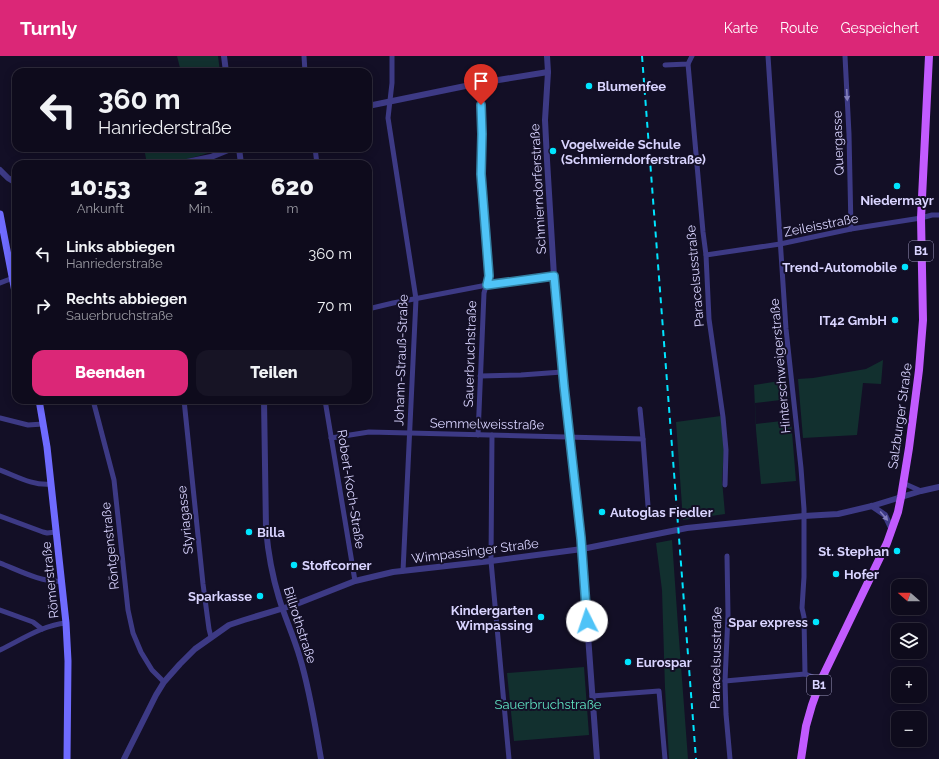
<!DOCTYPE html>
<html lang="de">
<head>
<meta charset="utf-8">
<style>
  body { margin:0; font-family:Raleway,sans-serif; background:#171425; color:#f1f3f6; height:100vh; display:flex; flex-direction:column; font-size:15px; white-space:nowrap }
  * { box-sizing:border-box; margin:0 }
  p { font-size:13px; color:#9b9ba3 }
  .icon { flex:none; width:22px; height:22px; fill:none; stroke:currentColor; stroke-width:2; stroke-linecap:round; stroke-linejoin:round }
  .map { position:relative; flex:1; overflow:hidden }
  .details { position:absolute; left:12px; top:104px; width:360px; height:244px; display:flex; flex-direction:column; background:#0e0b1c; border-radius:12px; box-shadow:0 2px 10px #0003,0 0 0 1px #2e2b3b }
  .details>* { flex:none }
  .banner { position:absolute; left:12px; top:12px; width:360px; height:84px; border-radius:12px; box-shadow:0 2px 10px #0003,0 0 0 1px #2e2b3b; background:#0e0b1c; color:#f1f3f6; overflow:hidden }
  .needle { width:26px; rotate:290deg }
  .fabs { position:absolute; left:891px; top:523px; display:grid; gap:8px }
  .fabs a { display:grid; place-items:center; width:36px; height:36px; border-radius:8px; background:#0e0b1c; box-shadow:0 2px 10px #0003,0 0 0 1px #2e2b3b; font-size:20px }
  .pin { position:absolute; display:grid; place-items:center; width:34px; height:34px; color:#fff; margin:-41px -17px; border-radius:50% 50% 50% 0; rotate:-45deg; box-shadow:0 0 4px #0007 }
  .pin .icon { rotate:45deg }
  .me { position:absolute; width:44px; margin:-22px; rotate:356deg; stroke-linejoin:round; filter:drop-shadow(0 0 3px #0008) }
  .turn { display:flex; align-items:center; gap:14px; height:84px; padding:0 20px; font-size:18px }
  .turn .icon { width:52px; height:52px; stroke-width:2.5 }
  .turn b { display:block; font-size:28px; line-height:34px }
  .eta { display:flex; justify-content:space-evenly; align-items:center; height:68px; text-align:center }
  .eta b { font-size:24px; font-weight:800; line-height:28px }
  .action { display:flex; gap:8px; margin-top:auto; padding:8px 20px }
  .action a { flex:1; height:46px; border-radius:12px; background:#db2777; color:#fff; font-size:16px; font-weight:800; line-height:46px; text-align:center }
  .action a+a { background:#171425; color:#f1f3f6 }
  ul { padding:0; list-style:none }
  li { display:flex; align-items:center; gap:12px; height:52px; padding:0 20px }
  li div { flex:1 }
  li b { display:block; font-size:15px }
  li em { font-style:normal }
  header { display:flex; align-items:center; gap:24px; box-sizing:border-box; height:56px; padding:0 20px; background:#db2777; color:#fff }
  header strong { font-size:19px }
  nav { display:flex; gap:22px; margin-inline-start:auto; font-size:14px }
  .map>svg:first-child { display:block }
  .green { fill:#12302f }
  .lines { fill:none; stroke-linecap:round; stroke-linejoin:round }
  .minor { stroke:#3d3a85; stroke-width:5 }
  .tertiary { stroke:#3d3a85; stroke-width:6 }
  .secondary { stroke:#6f6bff; stroke-width:7 }
  .primary { stroke:#c25bff; stroke-width:8 }
  .rail { stroke:#00e5ff; stroke-width:2; stroke-dasharray:6 5; stroke-linecap:butt }
  .oneway { fill:#837fbc }
  .route-casing { stroke:#337fa1; stroke-width:10 }
  .route { stroke:#4fc3f7; stroke-width:7 }
  .poi-dot { fill:#00e5ff; stroke:#130f26; stroke-width:1.5 }
  .labels { text-anchor:middle; dominant-baseline:central; stroke-width:4; stroke-linejoin:round; paint-order:stroke }
  .shield { fill:#130f26; stroke:#9e99be; stroke-width:1 }
  .shield-label { font-size:12px; font-weight:bold; fill:#d9d4ff }
  .poi-label { font-size:13px; font-weight:bold; fill:#d9d4ff; stroke:#130f26; text-anchor:start }
  .street-label { font-size:13px; fill:#d9d4ff; stroke:#130f26 }
  .park-label { font-size:13px; fill:#5fe0c0; stroke:#130f26 }
</style>
</head>
<body>
<header>
<strong>Turnly</strong>
<nav><a>Karte</a><a>Route</a><a>Gespeichert</a></nav>
</header>
<div class="map">
<svg width="939" height="703" viewBox="0 0 939 703">
  <rect width="100%" height="100%" fill="#130f26"/>
  <g class="green">
    <polygon points="177,0 218,0 220,16 181,16"/>
    <path d="M144 92H221C201 101 169 108 147 108Z"/>
    <polygon points="883,304 881,328 863,327 857,379 803,382 798,323 813,322 866,313"/>
    <polygon points="786,324 789,343 755,347 756,368 791,364 796,425 761,428 756,374 754,329"/>
    <polygon points="721,360 724,395 722,424 725,458 683,464 676,366"/>
    <polygon points="672,484 678,570 688,703 669,703 665,632 662,534 656,487"/>
    <polygon points="584,611 589,679 514,685 507,617"/>
  </g>
  <g class="lines">
    <g class="minor">
      <polyline points="304,0 305,16"/>
      <polyline points="392,0 392,27 388,62 416,243 403,515"/>
      <polyline points="768,0 786,273 801,412 804,453 804,521 802,552 804,561 805,618"/>
      <polyline points="845,0 849,78 851,173"/>
      <polyline points="688,8 703,176 706,199 709,263 723,361 726,394 725,429"/>
      <polyline points="665,9 688,8 692,0"/>
      <polyline points="315,92 317,108"/>
      <polyline points="706,199 780,188 851,173 921,162 932,159 939,159"/>
      <polyline points="0,227 13,222"/>
      <polyline points="368,253 393,247 487,229 554,220"/>
      <polyline points="480,320 521,319 562,316"/>
      <polyline points="93,344 114,424 128,554 133,577 141,596 152,614 164,626"/>
      <polyline points="184,344 203,528 209,573 211,581"/>
      <polyline points="325,344 355,525"/>
      <polyline points="640,353 643,383"/>
      <polyline points="0,362 28,369 43,368"/>
      <polyline points="478,379 484,237 489,220 481,118 482,78 480,27"/>
      <polyline points="492,379 491,505 509,703"/>
      <polyline points="331,382 369,376 643,383 648,450"/>
      <path d="M0 414C16 420 33 430 51 428"/>
      <polyline points="903,427 921,435"/>
      <polyline points="0,460 43,476 47,477 56,476"/>
      <polyline points="727,500 728,559 725,625 726,658 730,703"/>
      <path d="M0 507C18 514 42 527 62 525"/>
      <polyline points="0,554 33,566 42,573"/>
      <path d="M0 594C21 584 43 569 66 567"/>
      <polyline points="725,625 805,618 821,624"/>
      <polyline points="592,640 659,635 665,703"/>
    </g>
    <g class="tertiary">
      <polyline points="224,0 226,16"/>
      <polyline points="547,0 548,16 545,64 547,104 554,220 563,330 581,483 597,703"/>
      <polyline points="368,50 480,27 548,16"/>
      <polyline points="239,92 241,108"/>
      <polyline points="177,108 211,101 233,92"/>
      <polyline points="0,114 8,122 16,127"/>
      <path d="M264 344 266 473C268 496 272 519 279 542 285 562 294 581 300 602 310 635 315 669 321 703"/>
      <polyline points="872,450 885,459 892,474"/>
      <polyline points="124,703 156,639 164,626 180,608 195,593 229,569 244,564 294,549 355,525 393,516 491,505 582,493 687,472 804,460 838,458 872,450 921,435 939,431"/>
    </g>
    <g class="secondary">
      <polyline points="0,158 16,241"/>
      <polyline points="39,344 47,391 66,567 68,605 67,703"/>
    </g>
    <polyline class="primary" points="801,703 806,670 812,649 821,624 887,487 898,456 901,441 909,392 919,314 923,264 921,162 929,0"/>
    <polyline class="rail" points="642,0 696,703"/>
  </g>
  <defs><path id="oneway-solid" d="M-6-.8H1V-3.2L6.5 0L1 3.2V.8H-6Z"/></defs>
  <g class="oneway">
    <use href="#oneway-solid" transform="translate(847 39) rotate(87)"/>
    <use href="#oneway-solid" transform="translate(884 460) rotate(50)"/>
  </g>
  <g class="lines">
    <g class="route-casing">
      <polyline id="route" points="481,49 482,78 481,118 489,220 487,229 554,220 564,330 581,482 587,565"/>
    </g>
    <use href="#route" class="route"/>
  </g>
  <g class="poi-dot">
    <circle cx="589" cy="30" r="4"/>
    <circle cx="553" cy="95" r="4"/>
    <circle cx="897" cy="130" r="4"/>
    <circle cx="905" cy="211" r="4"/>
    <circle cx="895" cy="264" r="4"/>
    <circle cx="602" cy="456" r="4"/>
    <circle cx="249" cy="476" r="4"/>
    <circle cx="897" cy="495" r="4"/>
    <circle cx="294" cy="509" r="4"/>
    <circle cx="836" cy="518" r="4"/>
    <circle cx="260" cy="540" r="4"/>
    <circle cx="541" cy="561" r="4"/>
    <circle cx="816" cy="566" r="4"/>
    <circle cx="628" cy="606" r="4"/>
  </g>
  <g class="labels">
    <g class="shield">
      <rect x="909" y="185" width="24" height="20" rx="3"/>
      <rect x="807" y="619" width="24" height="20" rx="3"/>
    </g>
    <g class="shield-label">
      <text x="921" y="195">B1</text>
      <text x="819" y="629">B1</text>
    </g>
    <g class="poi-label">
      <text x="597" y="30">Blumenfee</text>
      <text x="561" y="88">Vogelweide Schule<tspan x="561" dy="15">(Schmierndorferstraße)</tspan></text>
      <text x="897" y="144" text-anchor="middle">Niedermayr</text>
      <text x="897" y="211" text-anchor="end">Trend-Automobile</text>
      <text x="887" y="264" text-anchor="end">IT42 GmbH</text>
      <text x="610" y="456">Autoglas Fiedler</text>
      <text x="257" y="476">Billa</text>
      <text x="889" y="495" text-anchor="end">St. Stephan</text>
      <text x="302" y="509">Stoffcorner</text>
      <text x="844" y="518">Hofer</text>
      <text x="252" y="540" text-anchor="end">Sparkasse</text>
      <text x="533" y="554" text-anchor="end">Kindergarten<tspan x="533" dy="15">Wimpassing</tspan></text>
      <text x="808" y="566" text-anchor="end">Spar express</text>
      <text x="636" y="606">Eurospar</text>
    </g>
    <g class="street-label">
      <text transform="translate(838 87) rotate(-92)">Quergasse</text>
      <text transform="translate(538 133) rotate(-93)">Schmierndorferstraße</text>
      <text transform="translate(821 169) rotate(-11)">Zeileisstraße</text>
      <text transform="translate(695 220) rotate(-95)">Paracelsusstraße</text>
      <text transform="translate(470 298) rotate(-88)">Sauerbruchstraße</text>
      <text transform="translate(401 304) rotate(-88)">Johann-Strauß-Straße</text>
      <text transform="translate(780 310) rotate(-95)">Hinterschweigerstraße</text>
      <text transform="translate(900 360) rotate(-82)">Salzburger Straße</text>
      <text transform="translate(487 368) rotate(1)">Semmelweisstraße</text>
      <text transform="translate(351 433) rotate(81)">Robert-Koch-Straße</text>
      <text transform="translate(185 464) rotate(-96)">Styriagasse</text>
      <text transform="translate(110 490) rotate(-96)">Röntgenstraße</text>
      <text transform="translate(475 495) rotate(-7)">Wimpassinger Straße</text>
      <text transform="translate(50 524) rotate(-96)">Römerstraße</text>
      <text transform="translate(300 569) rotate(72)">Billrothstraße</text>
      <text transform="translate(716 602) rotate(-89)">Paracelsusstraße</text>
    </g>
    <g class="park-label">
      <text x="548" y="648">Sauerbruchstraße</text>
    </g>
  </g>
</svg>
<div class="fabs">
<a><svg class="needle" viewBox="-14 -14 28 28"><path d="M0-13l5 13h-10z" fill="#e53935"/><path d="M0 13l5-13h-10z" fill="#9b9ba3"/></svg></a>
<a><svg class="icon" aria-label="layers" viewBox="0 0 24 24"><path d="M12 4l9 5-9 5-9-5zM3 14l9 5 9-5"/></svg></a>
<a>+</a>
<a>−</a>
</div>
<div class="pin" style="left:481px;top:49px;background:#d93025"><svg class="icon" aria-label="arrive" viewBox="0 0 24 24"><path d="M6 21V4h12l-3 4 3 4H6"/></svg></div>
<svg class="me" style="left:587px;top:565px" viewBox="-20 -20 40 40"><circle r="19" fill="#fff"/><path d="M0-13L10 11 0 6-10 11z" fill="#4fc3f7"/></svg>
<div class="banner">
<div class="turn"><svg class="icon" aria-label="left" viewBox="0 0 24 24"><path d="M17 20v-9H6M10 6l-5 5 5 5"/></svg><div><b>360 m</b>Hanriederstraße</div></div>
</div>
<section class="details">
<div class="eta">
<div><b>10:53</b><p>Ankunft</p></div>
<div><b>2</b><p>Min.</p></div>
<div><b>620</b><p>m</p></div>
</div>
<ul>
<li><svg class="icon" aria-label="left" viewBox="0 0 24 24"><path d="M17 20v-9H6M10 6l-5 5 5 5"/></svg><div><b>Links abbiegen</b><p>Hanriederstraße</p></div><em>360 m</em></li>
<li><svg class="icon" aria-label="right" viewBox="0 0 24 24"><path d="M7 20v-9h11M14 6l5 5-5 5"/></svg><div><b>Rechts abbiegen</b><p>Sauerbruchstraße</p></div><em>70 m</em></li>
</ul>
<div class="action"><a>Beenden</a><a>Teilen</a></div>
</section>
</div>
</body>
</html>
